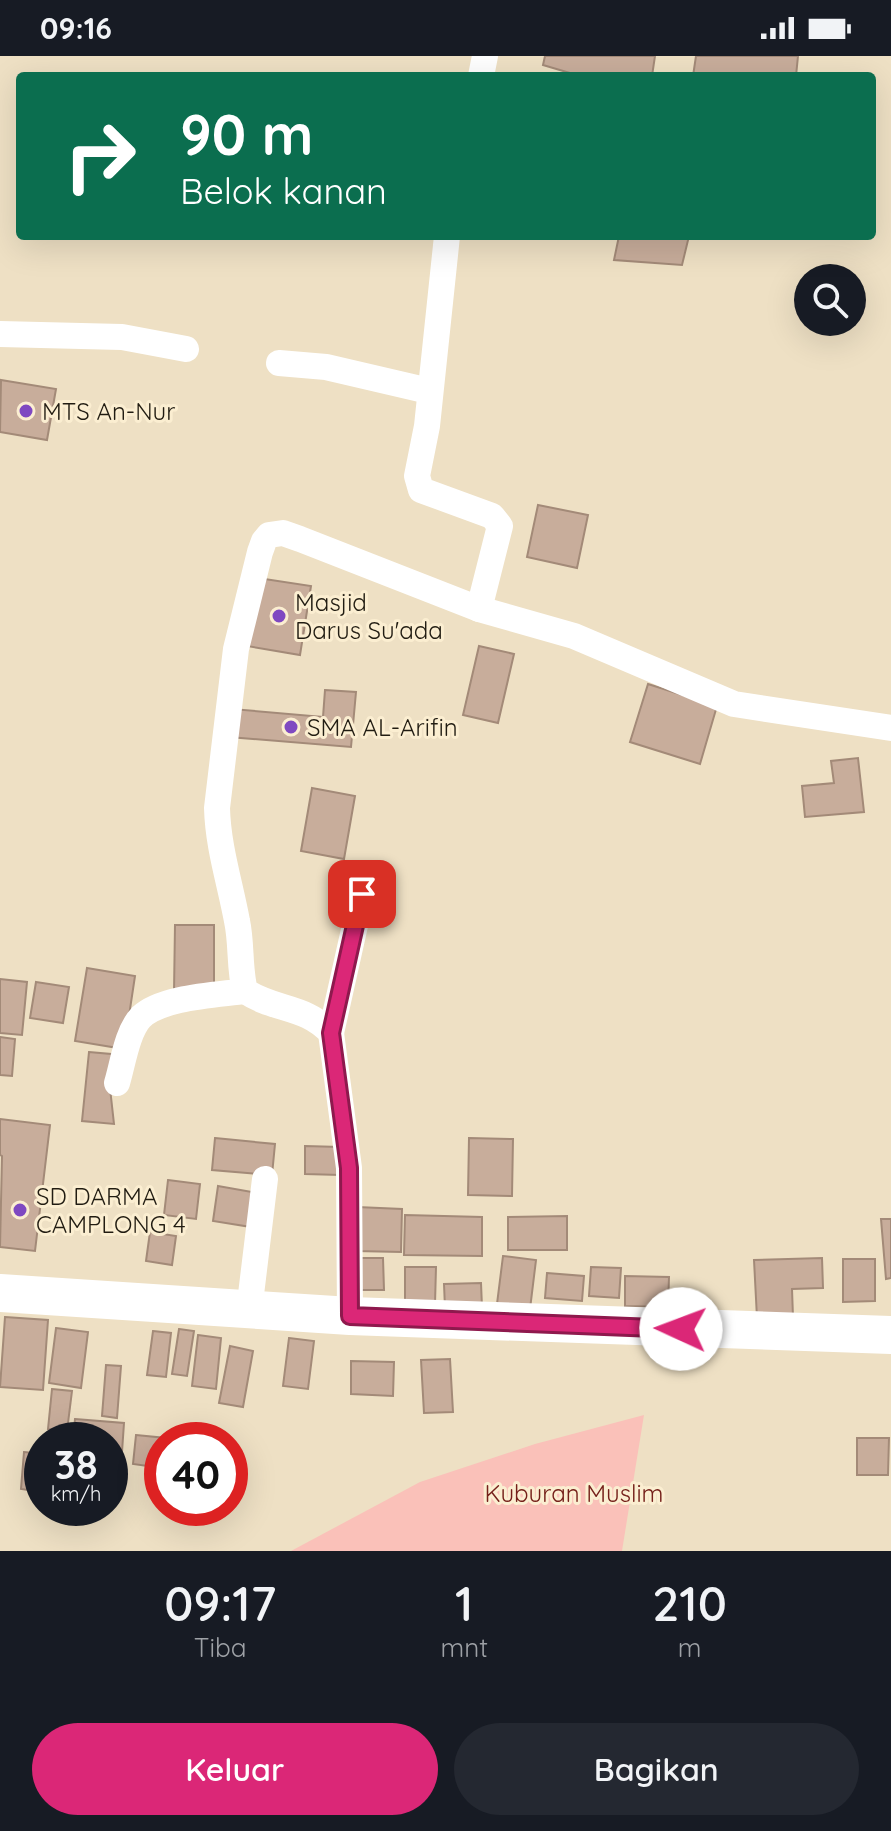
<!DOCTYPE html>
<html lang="id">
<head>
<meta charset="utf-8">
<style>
  body { margin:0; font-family:Quicksand,sans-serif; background:#242831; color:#f1f3f6; height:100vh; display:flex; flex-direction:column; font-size:30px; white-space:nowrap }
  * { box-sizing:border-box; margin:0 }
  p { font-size:26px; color:#9ea1a6 }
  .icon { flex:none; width:44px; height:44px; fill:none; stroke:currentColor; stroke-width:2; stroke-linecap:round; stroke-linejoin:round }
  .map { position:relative; height:1495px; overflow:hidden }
  .side { display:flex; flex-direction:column; background:#171b24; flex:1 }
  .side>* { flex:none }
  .guide { position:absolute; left:16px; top:16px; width:860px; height:168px; border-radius:8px; box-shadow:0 8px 32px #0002; background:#0b6e4f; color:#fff; overflow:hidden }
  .buttons { position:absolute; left:794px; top:208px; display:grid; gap:16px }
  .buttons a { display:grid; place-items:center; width:72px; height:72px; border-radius:50%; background:#171b24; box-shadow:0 8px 32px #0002; font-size:40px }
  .speed { position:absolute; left:24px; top:1366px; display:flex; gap:16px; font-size:40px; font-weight:700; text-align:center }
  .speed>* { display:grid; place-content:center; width:104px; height:104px; border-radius:50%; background:#171b24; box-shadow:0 8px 32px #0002; line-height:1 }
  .speed small { font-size:20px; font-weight:400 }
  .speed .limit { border:12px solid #d22; background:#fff; color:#111 }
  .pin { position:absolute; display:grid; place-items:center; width:68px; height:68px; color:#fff; margin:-34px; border-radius:16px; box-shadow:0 4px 12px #0006 }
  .me { position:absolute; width:88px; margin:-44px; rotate:272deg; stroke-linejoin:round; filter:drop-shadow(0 0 6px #0008) }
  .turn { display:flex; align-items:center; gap:28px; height:168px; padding:0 32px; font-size:36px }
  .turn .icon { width:104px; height:104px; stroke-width:2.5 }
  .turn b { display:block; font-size:56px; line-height:68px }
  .eta { display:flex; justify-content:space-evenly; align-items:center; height:136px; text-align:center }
  .eta b { font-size:48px; font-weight:600; line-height:56px }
  .action { display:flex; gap:16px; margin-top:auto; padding:16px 32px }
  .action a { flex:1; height:92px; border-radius:48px; background:#db2777; color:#fff; font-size:32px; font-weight:600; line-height:92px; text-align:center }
  .action a+a { background:#242831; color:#f1f3f6 }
  .status { display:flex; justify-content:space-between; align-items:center; height:56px; padding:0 40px; background:#171b24; direction:ltr }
  .status svg { height:22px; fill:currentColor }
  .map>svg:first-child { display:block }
  .green { fill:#fac1b9 }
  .building { fill:#c8ad9b; stroke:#a38a78; stroke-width:2 }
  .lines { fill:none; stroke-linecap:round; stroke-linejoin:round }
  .street { stroke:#fff; stroke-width:26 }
  .secondary { stroke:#fff; stroke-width:38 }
  .route-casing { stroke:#8e194d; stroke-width:20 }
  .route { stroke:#db2777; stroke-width:14 }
  .poi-dot { fill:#7f49c1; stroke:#fbeed1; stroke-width:3 }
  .labels { text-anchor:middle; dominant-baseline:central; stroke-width:6; stroke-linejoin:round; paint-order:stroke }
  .poi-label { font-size:24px; fill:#211c12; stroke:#fbeed1; text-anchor:start }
  .park-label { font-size:24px; fill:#75201a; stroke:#fbeed1 }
</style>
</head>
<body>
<div class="status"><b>09:16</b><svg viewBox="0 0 49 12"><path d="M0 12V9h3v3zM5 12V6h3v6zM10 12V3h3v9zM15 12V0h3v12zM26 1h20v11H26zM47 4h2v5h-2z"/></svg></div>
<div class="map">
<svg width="891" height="1495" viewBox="0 0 891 1495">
  <rect width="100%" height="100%" fill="#eee0c4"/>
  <polygon class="green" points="644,1359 622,1495 291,1495 420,1426 535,1388"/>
  <g class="building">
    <polygon points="545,0 655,0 652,20 580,20 543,9"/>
    <polygon points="696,0 798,0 796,20 693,20"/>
    <polygon points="619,180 689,180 682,209 614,204"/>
    <polygon points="1,324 56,333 47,384 0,376"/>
    <polygon points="538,449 588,459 577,512 527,501"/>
    <polygon points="258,522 311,530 300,599 247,590"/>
    <polygon points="479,590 514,598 498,667 463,659"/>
    <polygon points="648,628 717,650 700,708 630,686"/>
    <polygon points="325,634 356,636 351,691 229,681 232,653 323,661"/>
    <polygon points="858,702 864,756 805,761 802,730 834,727 831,705"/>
    <polygon points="312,732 355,740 344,803 301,795"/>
    <polygon points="175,869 214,869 214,937 174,936"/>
    <polygon points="87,912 135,920 124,993 75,985"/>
    <polygon points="0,923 27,926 22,979 0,977"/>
    <polygon points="36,926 69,931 63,967 30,962"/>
    <polygon points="0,981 15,983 12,1020 0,1019"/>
    <polygon points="89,996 122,999 110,1032 114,1068 82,1065"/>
    <polygon points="0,1063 50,1069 35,1195 0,1191 2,1100 0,1099"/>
    <polygon points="215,1082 275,1088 272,1119 212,1114"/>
    <polygon points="469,1082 513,1083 512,1140 468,1139"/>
    <polygon points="305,1090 340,1091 340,1119 305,1118"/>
    <polygon points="168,1124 200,1128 196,1163 164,1159"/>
    <polygon points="218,1130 257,1137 251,1171 213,1165"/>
    <polygon points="357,1151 402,1153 401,1196 356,1195"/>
    <polygon points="405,1159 482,1161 482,1200 404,1199"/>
    <polygon points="567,1160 567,1194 508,1194 508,1161"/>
    <polygon points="881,1163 891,1163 891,1222 886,1223"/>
    <polygon points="150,1176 176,1180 172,1209 146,1205"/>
    <polygon points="503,1200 536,1204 530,1253 497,1248"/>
    <polygon points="359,1202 383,1202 384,1234 359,1234"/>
    <polygon points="822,1202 823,1232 792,1233 793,1261 757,1262 754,1204"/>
    <polygon points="843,1203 875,1203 875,1245 843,1246"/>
    <polygon points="405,1211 436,1211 435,1248 405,1247"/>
    <polygon points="591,1211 621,1212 619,1242 589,1240"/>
    <polygon points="547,1217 584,1220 582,1245 545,1242"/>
    <polygon points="625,1220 669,1221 668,1251 625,1250"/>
    <polygon points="481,1227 482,1251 445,1252 444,1228"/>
    <polygon points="5,1261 48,1264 43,1334 0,1331"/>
    <polygon points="56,1272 88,1276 81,1332 49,1327"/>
    <polygon points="179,1273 194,1275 187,1320 172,1318"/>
    <polygon points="153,1275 171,1277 166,1321 147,1319"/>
    <polygon points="198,1279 221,1282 216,1333 192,1330"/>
    <polygon points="289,1282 314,1285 308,1333 283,1330"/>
    <polygon points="230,1290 253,1295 243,1351 219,1347"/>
    <polygon points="450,1303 453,1356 424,1357 421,1304"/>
    <polygon points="351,1305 394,1306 393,1340 351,1338"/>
    <polygon points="106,1309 121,1310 117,1362 102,1360"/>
    <polygon points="52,1333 72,1335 67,1375 48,1373"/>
    <polygon points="75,1363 124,1367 122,1396 110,1395 110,1384 73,1384"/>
    <polygon points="136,1379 166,1382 162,1384 162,1412 133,1408"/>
    <polygon points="857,1382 889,1382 888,1419 857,1419"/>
    <polygon points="24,1396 42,1398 42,1436 21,1433"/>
  </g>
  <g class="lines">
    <g class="street">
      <polyline points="481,20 485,0"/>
      <polyline points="447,180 427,370 417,420 421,434 492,460 500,470 479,553"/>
      <polyline points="0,278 122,281 186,293"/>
      <polyline points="279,307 326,311 429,335"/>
      <polyline points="331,977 362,838"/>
      <path d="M117 1027C123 1007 127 976 141 961 162 941 217 939 245 935"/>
      <polyline points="249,1255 265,1123"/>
      <path d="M350 1260 349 1112 331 977C305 949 275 955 245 935 239 912 242 888 237 865 230 827 218 791 217 752L236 593 260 496 264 485 269 479 283 477 300 483 479 553 574 580 734 648 891 672"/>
    </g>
    <polyline class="secondary" points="0,1237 350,1260 891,1279"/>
  </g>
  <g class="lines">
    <g class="route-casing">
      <polyline id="route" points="362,838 331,977 349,1112 350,1260 681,1273"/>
    </g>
    <use href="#route" class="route"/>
  </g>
  <g class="poi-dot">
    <circle cx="26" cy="355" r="8"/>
    <circle cx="279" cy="560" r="8"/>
    <circle cx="291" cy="671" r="8"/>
    <circle cx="20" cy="1154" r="8"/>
  </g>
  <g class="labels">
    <g class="poi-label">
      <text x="42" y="355">MTS An-Nur</text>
      <text x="295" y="546">Masjid<tspan x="295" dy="28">Darus Su'ada</tspan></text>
      <text x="307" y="671">SMA AL-Arifin</text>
      <text x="36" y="1140">SD DARMA<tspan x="36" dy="28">CAMPLONG 4</tspan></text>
    </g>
    <g class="park-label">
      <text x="574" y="1437">Kuburan Muslim</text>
    </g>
  </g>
</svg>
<div class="buttons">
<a><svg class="icon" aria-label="search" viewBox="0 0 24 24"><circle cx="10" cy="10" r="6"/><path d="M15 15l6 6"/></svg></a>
</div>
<div class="speed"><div>38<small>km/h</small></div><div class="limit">40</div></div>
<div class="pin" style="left:362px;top:838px;background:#d93025"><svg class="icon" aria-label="arrive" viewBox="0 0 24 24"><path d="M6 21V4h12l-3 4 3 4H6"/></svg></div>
<svg class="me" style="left:681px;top:1273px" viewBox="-20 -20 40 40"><circle r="19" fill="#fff"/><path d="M0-13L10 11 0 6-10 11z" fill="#db2777"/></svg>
<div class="guide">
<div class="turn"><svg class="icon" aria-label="right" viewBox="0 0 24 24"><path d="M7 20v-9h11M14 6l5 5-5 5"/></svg><div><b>90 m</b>Belok kanan</div></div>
</div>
</div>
<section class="side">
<div class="eta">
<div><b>09:17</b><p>Tiba</p></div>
<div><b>1</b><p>mnt</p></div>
<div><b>210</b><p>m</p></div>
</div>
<div class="action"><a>Keluar</a><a>Bagikan</a></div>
</section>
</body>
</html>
